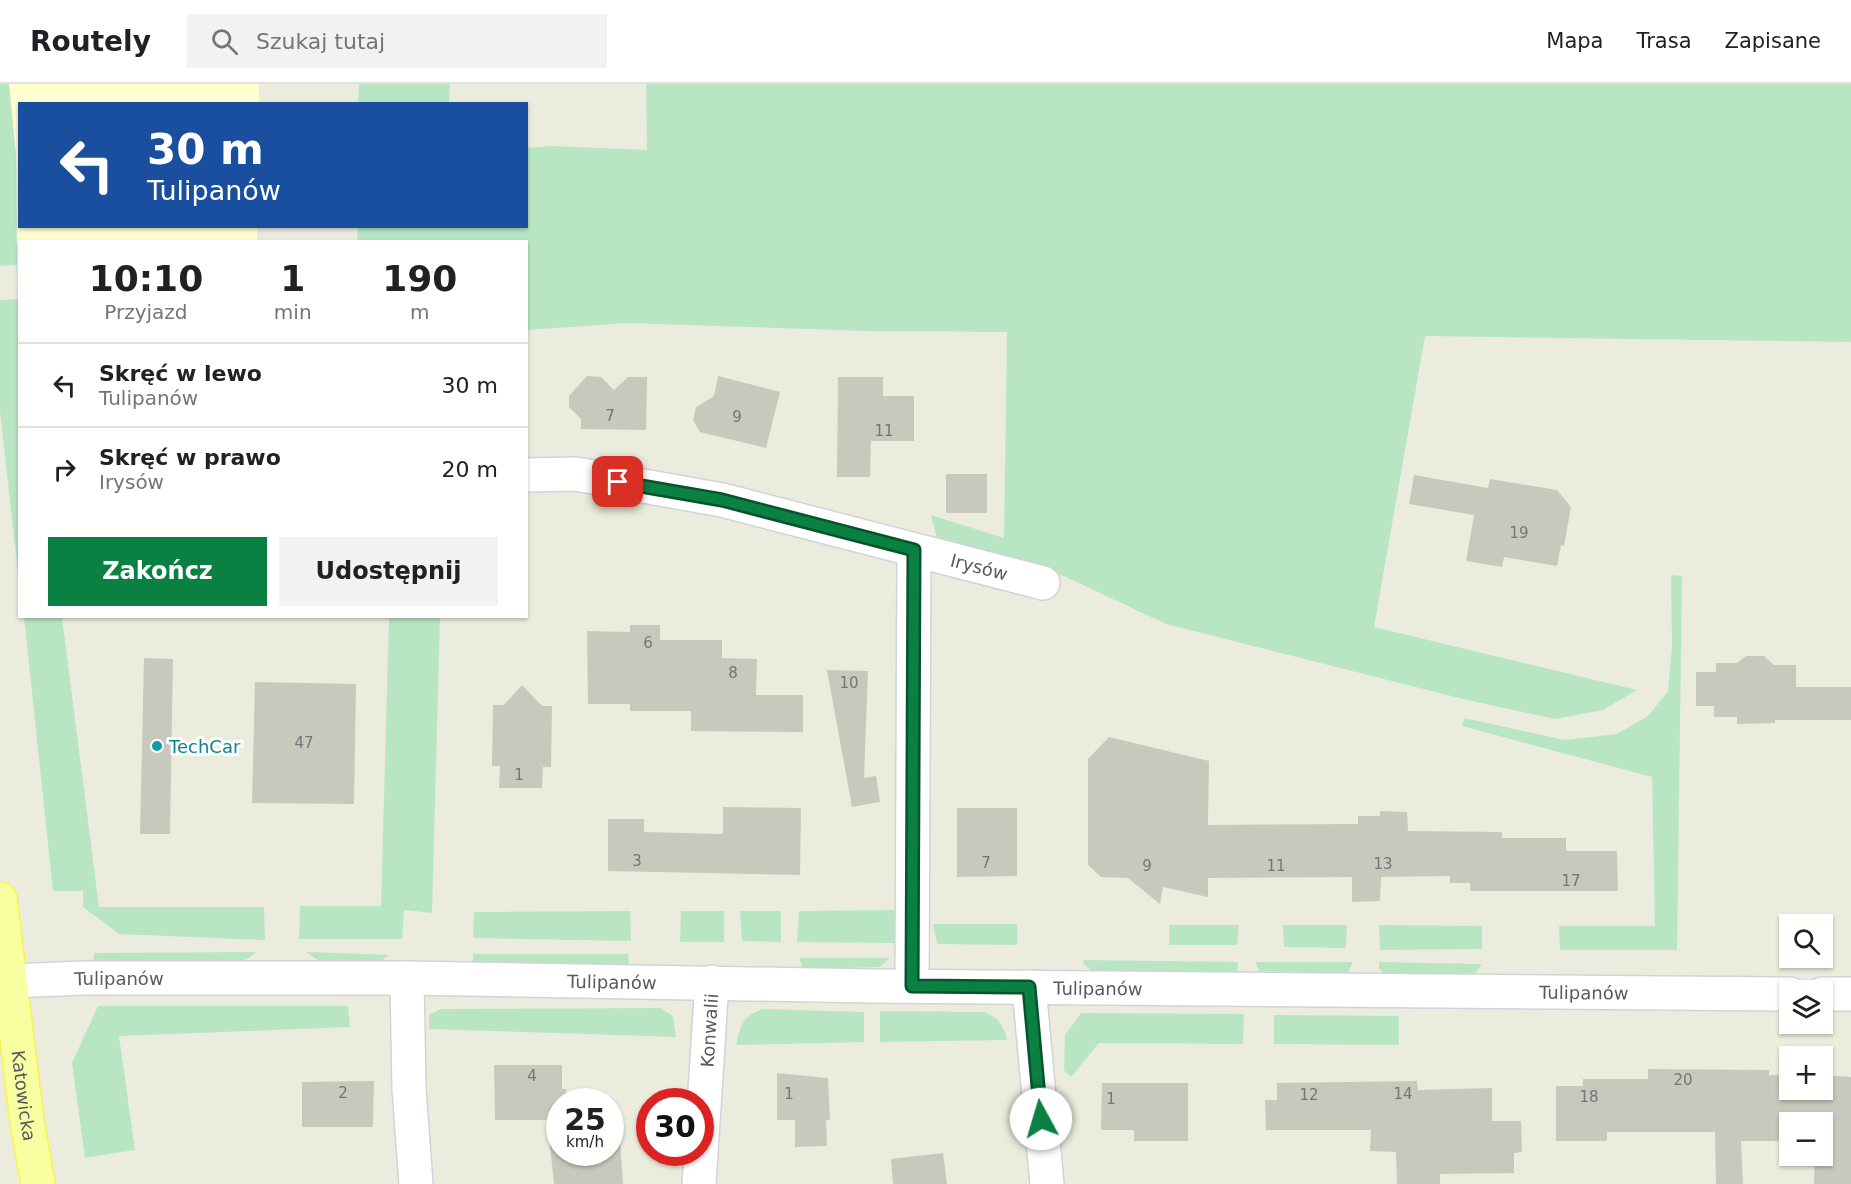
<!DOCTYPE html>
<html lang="pl">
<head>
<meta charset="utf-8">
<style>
  body { margin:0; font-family:"DejaVu Sans",sans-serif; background:#f2f2f2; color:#202124; height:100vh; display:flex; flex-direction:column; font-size:22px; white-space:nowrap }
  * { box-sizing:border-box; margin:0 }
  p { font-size:20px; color:#757577 }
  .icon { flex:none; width:33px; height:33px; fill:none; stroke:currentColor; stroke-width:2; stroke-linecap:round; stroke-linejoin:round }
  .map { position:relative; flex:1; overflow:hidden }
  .panel { position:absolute; left:18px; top:156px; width:510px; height:378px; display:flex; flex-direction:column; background:#fff; border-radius:0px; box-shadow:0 2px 4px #0004 }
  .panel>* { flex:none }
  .top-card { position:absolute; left:18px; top:18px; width:510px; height:126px; border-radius:0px; box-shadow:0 2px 4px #0004; background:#1a4fa0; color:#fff; overflow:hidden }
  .tools { position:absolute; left:1779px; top:830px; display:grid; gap:12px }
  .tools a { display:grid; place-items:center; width:54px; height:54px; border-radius:0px; background:#fff; box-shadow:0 2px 4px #0004; font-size:30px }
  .speed { position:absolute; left:546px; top:1004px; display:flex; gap:12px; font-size:30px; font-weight:700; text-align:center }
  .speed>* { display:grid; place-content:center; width:78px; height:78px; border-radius:50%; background:#fff; box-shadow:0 2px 4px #0004; line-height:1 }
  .speed small { font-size:15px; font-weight:400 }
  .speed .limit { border:9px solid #d22; background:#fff; color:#111 }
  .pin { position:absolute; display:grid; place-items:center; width:51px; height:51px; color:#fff; margin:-26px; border-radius:12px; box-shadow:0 3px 9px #0006 }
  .me { position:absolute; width:66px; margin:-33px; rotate:354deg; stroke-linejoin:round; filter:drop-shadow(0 0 4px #0008) }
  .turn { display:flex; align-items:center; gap:21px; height:126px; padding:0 30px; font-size:27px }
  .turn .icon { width:78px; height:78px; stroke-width:2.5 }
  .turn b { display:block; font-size:42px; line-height:51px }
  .eta { display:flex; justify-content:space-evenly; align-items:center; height:102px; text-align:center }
  .eta b { font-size:36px; font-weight:700; line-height:42px }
  .action { display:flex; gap:12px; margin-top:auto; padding:12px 30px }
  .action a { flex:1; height:69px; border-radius:0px; background:#0b8043; color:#fff; font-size:24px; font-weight:700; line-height:69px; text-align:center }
  .action a+a { background:#f2f2f2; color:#202124 }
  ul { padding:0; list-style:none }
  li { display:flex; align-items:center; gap:18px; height:84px; padding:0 30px; border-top:2px solid #e0e0e0 }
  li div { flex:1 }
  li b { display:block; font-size:22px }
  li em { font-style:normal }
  header { display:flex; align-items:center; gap:36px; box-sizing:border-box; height:84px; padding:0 30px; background:#fff; border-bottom:2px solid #e0e0e0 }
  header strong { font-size:28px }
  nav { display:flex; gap:33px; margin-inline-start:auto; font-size:21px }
  .search { width:420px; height:54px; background:#f2f2f2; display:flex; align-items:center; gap:15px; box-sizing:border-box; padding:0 21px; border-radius:0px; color:#757577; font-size:22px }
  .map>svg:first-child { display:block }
  .commercial { fill:#ffffd0 }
  .green { fill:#b8e6c3 }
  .building { fill:#c9c8bd }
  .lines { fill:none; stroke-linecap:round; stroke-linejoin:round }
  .minor-casing { stroke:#d2d2da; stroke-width:36 }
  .major-casing { stroke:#fbf349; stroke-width:36 }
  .minor { stroke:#fff; stroke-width:33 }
  .major { stroke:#f8ffa0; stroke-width:33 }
  .route-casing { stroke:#07532c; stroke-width:15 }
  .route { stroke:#0b8043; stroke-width:10 }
  .culture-dot { fill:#0f9aa8; stroke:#fff; stroke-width:2 }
  .labels { text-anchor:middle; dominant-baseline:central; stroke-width:6; stroke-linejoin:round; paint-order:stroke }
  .number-label { font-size:15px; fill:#747578 }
  .street-label { font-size:18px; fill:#585961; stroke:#fff }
  .culture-label { font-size:18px; fill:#0d838f; stroke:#fff; text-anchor:start }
</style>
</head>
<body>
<header>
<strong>Routely</strong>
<div class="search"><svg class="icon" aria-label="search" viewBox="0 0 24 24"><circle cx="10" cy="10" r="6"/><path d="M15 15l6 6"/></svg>Szukaj tutaj</div>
<nav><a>Mapa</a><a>Trasa</a><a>Zapisane</a></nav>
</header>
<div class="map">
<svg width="1851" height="1100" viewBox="0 0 1851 1100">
  <rect width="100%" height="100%" fill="#ececde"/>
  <polygon class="commercial" points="9,0 259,0 259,19 20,20 20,142 257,143 257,157 20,158 18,250 16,72"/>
  <g class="green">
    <polygon points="0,0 9,0 16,72 17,181 0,182"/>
    <polygon points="359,0 450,0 449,19 358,19"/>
    <polygon points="646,0 1851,0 1851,258 1425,252 1374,543 1637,606 1603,626 1555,635 1463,615 1166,540 1064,492 938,458 931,431 1004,454 1007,248 867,247 628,239 527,246 526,158 357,158 358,143 526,142 527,64 553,62 647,66"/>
    <polygon points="18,215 20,250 19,497 0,327 0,216"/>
    <polygon points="1671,491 1682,492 1677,866 1560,866 1559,842 1655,842 1652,693 1462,642 1464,634 1565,656 1617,650 1648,632 1668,607 1672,563"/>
    <polygon points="24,533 62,533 99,823 264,823 265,856 119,850 83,823 83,807 53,807"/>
    <polygon points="389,533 440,533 432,829 404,826 402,855 299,855 300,822 381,822"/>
    <polygon points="896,826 895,859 797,858 799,827"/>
    <polygon points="630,827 631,857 473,854 474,828"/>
    <polygon points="681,827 724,827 724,858 680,858"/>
    <polygon points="740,827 781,827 781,858 742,857"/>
    <polygon points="933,840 1017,840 1017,861 937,860"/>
    <polygon points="1169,841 1239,841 1237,861 1169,861"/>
    <polygon points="1283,841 1347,841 1346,864 1284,863"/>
    <polygon points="1379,841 1482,842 1482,865 1380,866"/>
    <polygon points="257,868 247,875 240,877 93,879 94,869"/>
    <polygon points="306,868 389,871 381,877 374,880 322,879"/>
    <polygon points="473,870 628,870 629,881 473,879"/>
    <polygon points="799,874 890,874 880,883 803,885"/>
    <polygon points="1083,876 1238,878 1237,889 1091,886 1084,880"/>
    <polygon points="1255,878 1353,878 1348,889 1259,887"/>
    <polygon points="1379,878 1482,880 1475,889 1383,889 1379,884"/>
    <polygon points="98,922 348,922 350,943 119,952 135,1066 85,1074 72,979"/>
    <polygon points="661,924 673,932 676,953 429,945 429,931 441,925"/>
    <path d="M763 925 864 928V958L736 961C741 940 742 932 763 925Z"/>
    <path d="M880 927 984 928C999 934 1003 941 1007 956L880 958Z"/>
    <polygon points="1081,929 1244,930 1243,960 1099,959 1071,993 1064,986 1065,951"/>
    <polygon points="1274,931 1399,932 1399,961 1274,960"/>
  </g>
  <g class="building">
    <polygon points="587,292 601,293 614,306 628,293 647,293 646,346 581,345 581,335 569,323 569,312"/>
    <polygon points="718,292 780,308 766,364 700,348 693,336 696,323 714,312"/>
    <polygon points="838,293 883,293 883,312 914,312 914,357 871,357 870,393 837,393"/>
    <rect x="946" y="390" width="41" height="39"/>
    <polygon points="1414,391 1488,404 1490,395 1557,406 1571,423 1564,462 1561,461 1557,482 1504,473 1502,483 1466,477 1474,431 1409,420"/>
    <polygon points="630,541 660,541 660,556 722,556 722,574 757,575 756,611 803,611 803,648 691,647 691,627 630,627 630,620 588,620 587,547 630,548"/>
    <polygon points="1746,572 1764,572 1774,581 1796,581 1796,603 1851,603 1851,636 1775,636 1775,639 1737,640 1737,633 1714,633 1714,622 1696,622 1696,588 1716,588 1716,579 1737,579"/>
    <polygon points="144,574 173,575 170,750 140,750"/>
    <polygon points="827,586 868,587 864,694 876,692 880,718 852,723"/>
    <polygon points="255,598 356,600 354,720 252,719"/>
    <polygon points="522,601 542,622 552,622 551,683 543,683 542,704 499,704 500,682 492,682 493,621 504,621"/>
    <polygon points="1109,653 1209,677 1208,741 1358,740 1358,732 1380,732 1380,727 1407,728 1408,747 1502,748 1502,754 1566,754 1566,767 1617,767 1618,807 1470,807 1470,799 1450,799 1450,792 1381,793 1380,817 1352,818 1352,793 1208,794 1208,813 1163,803 1160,820 1128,794 1101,793 1088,781 1088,675"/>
    <polygon points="723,723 801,724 800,791 608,787 608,735 644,735 644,748 723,750"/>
    <polygon points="957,724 1017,724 1017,792 957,793"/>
    <polygon points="494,981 562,981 562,1005 566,1005 566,1017 560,1017 560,1036 495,1036"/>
    <polygon points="1648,985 1769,986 1769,991 1790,991 1790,1005 1822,1005 1822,991 1851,993 1851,1100 1814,1100 1815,1071 1822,1071 1822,1038 1790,1038 1790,1057 1741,1057 1743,1100 1716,1100 1715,1048 1607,1048 1607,1057 1556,1057 1556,1002 1583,1002 1583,995 1648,995"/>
    <polygon points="777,989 828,994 830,1036 826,1036 827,1062 795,1063 795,1036 777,1036"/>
    <polygon points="374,997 373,1043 302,1043 302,998"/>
    <polygon points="1417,997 1418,1006 1492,1004 1492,1037 1521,1037 1522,1068 1514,1069 1514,1089 1440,1090 1440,1100 1397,1100 1396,1068 1370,1067 1371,1046 1266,1046 1265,1016 1277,1016 1277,999"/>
    <polygon points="1102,999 1188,999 1188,1057 1134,1057 1134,1046 1101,1046"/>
    <polygon points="610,1057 620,1057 623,1100 554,1100 550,1062 560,1061 560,1068 610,1068"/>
    <polygon points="943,1069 947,1100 893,1100 891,1075"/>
  </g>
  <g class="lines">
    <g class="minor-casing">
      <g id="minor">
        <path id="s1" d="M526 391 576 390 722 416 1043 499"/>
        <polyline points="407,894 409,1005 416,1100"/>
        <path id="s2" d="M9 897 84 894H407L872 902 1790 910"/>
        <polyline points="912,902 914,466"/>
        <polyline points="1029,903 1047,1100"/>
        <polyline points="1822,910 1851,910"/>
        <path id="s3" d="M699 1100 712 898"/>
      </g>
    </g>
    <g class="major-casing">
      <g id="major">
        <path id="s4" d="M0 815 27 1037 38 1100"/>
      </g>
    </g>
    <use href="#minor" class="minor"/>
    <use href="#major" class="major"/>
  </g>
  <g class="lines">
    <g class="route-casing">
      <polyline id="route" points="618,398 722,416 914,466 912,902 1029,903 1041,1035"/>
    </g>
    <use href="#route" class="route"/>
  </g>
  <circle class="culture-dot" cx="157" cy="662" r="6"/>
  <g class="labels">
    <g class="number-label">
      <text x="610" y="332">7</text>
      <text x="737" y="333">9</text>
      <text x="884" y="347">11</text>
      <text x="1519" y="449">19</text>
      <text x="648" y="559">6</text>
      <text x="733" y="589">8</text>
      <text x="849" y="599">10</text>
      <text x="304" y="659">47</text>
      <text x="519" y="691">1</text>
      <text x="637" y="777">3</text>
      <text x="986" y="779">7</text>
      <text x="1383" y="780">13</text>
      <text x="1147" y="782">9</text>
      <text x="1276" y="782">11</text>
      <text x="1571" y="797">17</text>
      <text x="532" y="992">4</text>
      <text x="1683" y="996">20</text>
      <text x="343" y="1009">2</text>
      <text x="789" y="1010">1</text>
      <text x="1403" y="1010">14</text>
      <text x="1309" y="1011">12</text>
      <text x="1589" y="1013">18</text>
      <text x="1111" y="1015">1</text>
    </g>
    <g class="street-label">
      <text stroke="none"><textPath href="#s1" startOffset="464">Irysów</textPath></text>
      <text stroke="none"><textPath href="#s2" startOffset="110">Tulipanów</textPath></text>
      <text stroke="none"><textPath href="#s2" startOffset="603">Tulipanów</textPath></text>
      <text stroke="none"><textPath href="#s2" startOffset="1089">Tulipanów</textPath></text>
      <text stroke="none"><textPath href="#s2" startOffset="1575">Tulipanów</textPath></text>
      <text stroke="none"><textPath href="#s3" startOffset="154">Konwalii</textPath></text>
      <text stroke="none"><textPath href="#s4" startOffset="198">Katowicka</textPath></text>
    </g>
    <g class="culture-label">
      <text x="169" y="662">TechCar</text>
    </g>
  </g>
</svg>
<div class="tools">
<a><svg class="icon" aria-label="search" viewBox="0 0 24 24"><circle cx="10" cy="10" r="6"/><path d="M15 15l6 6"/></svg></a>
<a><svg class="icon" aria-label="layers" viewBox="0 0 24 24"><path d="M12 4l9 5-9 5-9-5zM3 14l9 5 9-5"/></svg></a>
<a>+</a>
<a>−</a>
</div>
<div class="speed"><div>25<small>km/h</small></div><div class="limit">30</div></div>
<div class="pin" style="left:618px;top:398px;background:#d93025"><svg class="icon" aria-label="arrive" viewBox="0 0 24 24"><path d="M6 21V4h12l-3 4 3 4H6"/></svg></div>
<svg class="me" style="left:1041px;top:1035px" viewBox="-20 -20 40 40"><circle r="19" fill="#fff"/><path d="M0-13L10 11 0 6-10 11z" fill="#0b8043"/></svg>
<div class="top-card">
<div class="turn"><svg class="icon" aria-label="left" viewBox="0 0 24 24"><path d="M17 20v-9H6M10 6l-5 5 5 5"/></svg><div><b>30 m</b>Tulipanów</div></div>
</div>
<section class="panel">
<div class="eta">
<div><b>10:10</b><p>Przyjazd</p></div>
<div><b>1</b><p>min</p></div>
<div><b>190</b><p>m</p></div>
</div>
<ul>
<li><svg class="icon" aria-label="left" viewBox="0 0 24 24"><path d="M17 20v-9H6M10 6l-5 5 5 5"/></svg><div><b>Skręć w lewo</b><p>Tulipanów</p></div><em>30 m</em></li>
<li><svg class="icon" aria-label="right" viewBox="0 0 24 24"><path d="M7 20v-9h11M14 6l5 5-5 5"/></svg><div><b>Skręć w prawo</b><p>Irysów</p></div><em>20 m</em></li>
</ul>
<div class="action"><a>Zakończ</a><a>Udostępnij</a></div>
</section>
</div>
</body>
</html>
